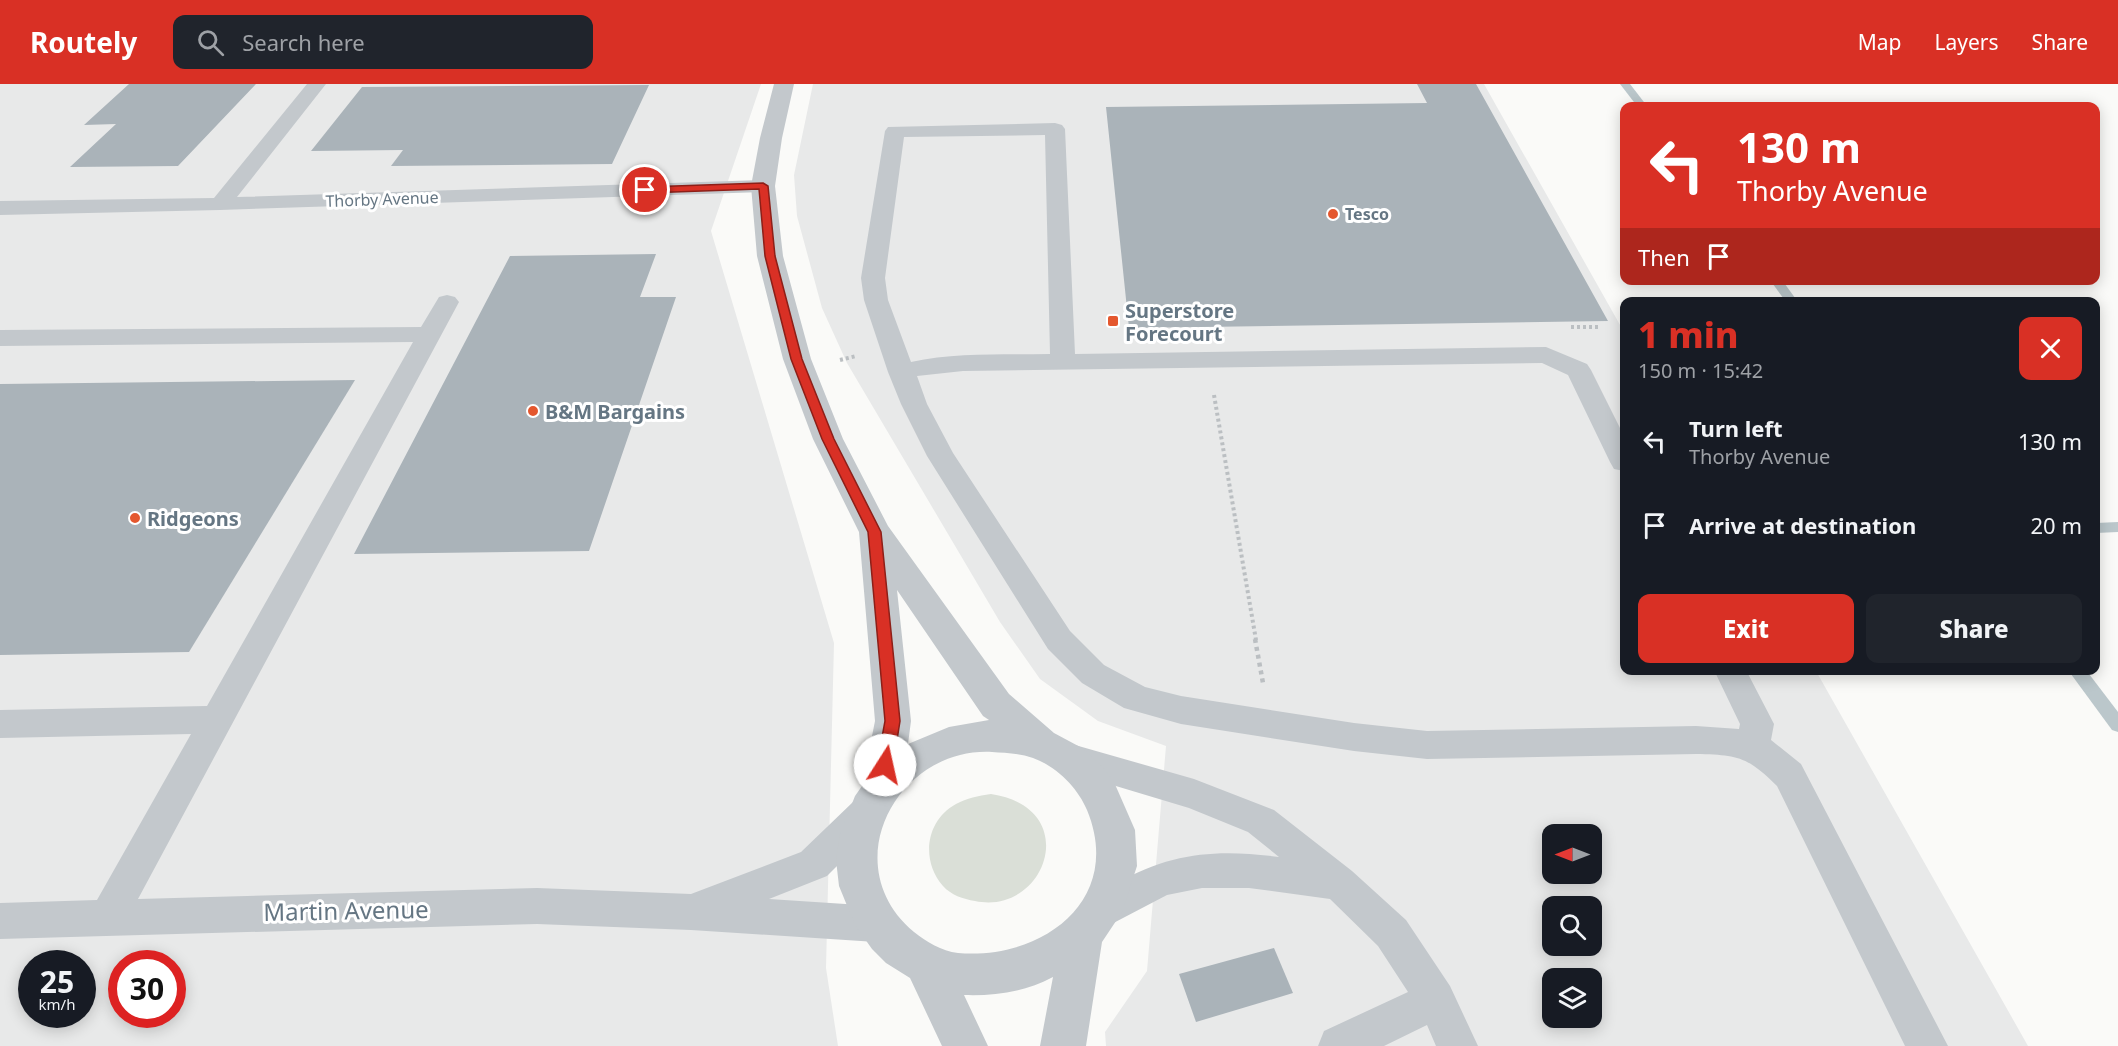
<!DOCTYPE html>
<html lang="en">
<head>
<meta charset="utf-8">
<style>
  body { margin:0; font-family:"Noto Sans",sans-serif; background:#20242c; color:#f1f3f6; height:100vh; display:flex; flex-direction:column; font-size:22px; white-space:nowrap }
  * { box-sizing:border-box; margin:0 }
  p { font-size:20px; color:#9ea1a6 }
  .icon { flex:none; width:33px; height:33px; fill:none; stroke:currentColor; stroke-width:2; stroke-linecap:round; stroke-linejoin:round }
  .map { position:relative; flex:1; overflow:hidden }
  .details { position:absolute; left:1620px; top:213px; width:480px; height:378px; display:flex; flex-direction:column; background:#171b24; border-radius:12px; box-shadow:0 3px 15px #0003 }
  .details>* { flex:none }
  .hud { position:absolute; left:1620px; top:18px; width:480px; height:183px; border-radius:12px; box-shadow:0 3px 15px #0003; background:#d93025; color:#fff; overflow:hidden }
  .needle { width:39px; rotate:270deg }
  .controls { position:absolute; left:1542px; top:740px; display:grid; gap:12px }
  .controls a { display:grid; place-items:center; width:60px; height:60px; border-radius:12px; background:#171b24; box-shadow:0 3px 15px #0003; font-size:30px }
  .speed { position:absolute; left:18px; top:866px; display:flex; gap:12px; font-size:30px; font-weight:700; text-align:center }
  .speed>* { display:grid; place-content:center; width:78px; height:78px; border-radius:50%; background:#171b24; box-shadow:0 3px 15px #0003; line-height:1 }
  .speed small { font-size:15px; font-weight:400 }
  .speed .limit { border:9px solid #d22; background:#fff; color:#111 }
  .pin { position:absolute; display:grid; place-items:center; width:51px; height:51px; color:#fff; margin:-26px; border:3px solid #fff; border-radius:50%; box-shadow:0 2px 6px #0007 }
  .me { position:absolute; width:66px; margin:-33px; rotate:10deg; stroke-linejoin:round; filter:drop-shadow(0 0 4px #0008) }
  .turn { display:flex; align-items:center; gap:21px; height:126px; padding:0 18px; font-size:27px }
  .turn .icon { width:78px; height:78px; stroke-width:2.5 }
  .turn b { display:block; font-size:42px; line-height:51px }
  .then { display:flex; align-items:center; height:57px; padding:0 18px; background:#0003; gap:12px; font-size:22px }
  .round { display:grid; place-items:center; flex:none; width:63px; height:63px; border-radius:12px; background:#20242c }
  .head { display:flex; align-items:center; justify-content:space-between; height:102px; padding:0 18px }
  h1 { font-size:36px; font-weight:800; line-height:45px; color:#d93025 }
  .primary-button { display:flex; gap:12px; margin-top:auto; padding:12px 18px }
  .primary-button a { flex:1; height:69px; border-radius:12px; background:#d93025; color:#fff; font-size:24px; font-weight:800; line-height:69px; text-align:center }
  .primary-button a+a { background:#20242c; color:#f1f3f6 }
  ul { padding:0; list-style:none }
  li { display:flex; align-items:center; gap:18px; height:84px; padding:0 18px }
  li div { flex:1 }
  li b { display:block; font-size:22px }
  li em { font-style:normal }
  header { display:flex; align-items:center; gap:36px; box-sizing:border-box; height:84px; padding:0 30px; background:#d93025; color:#fff }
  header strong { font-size:28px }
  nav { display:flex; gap:33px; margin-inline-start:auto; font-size:21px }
  .search { width:420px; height:54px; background:#20242c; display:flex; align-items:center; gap:15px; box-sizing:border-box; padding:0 21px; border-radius:12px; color:#9ea1a6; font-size:22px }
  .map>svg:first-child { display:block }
  .built { fill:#e8e9e9; fill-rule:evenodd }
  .green { fill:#dadfd7 }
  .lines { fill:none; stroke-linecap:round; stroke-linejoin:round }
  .stream { fill:#bbc7cb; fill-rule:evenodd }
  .building { fill:#aab3b9 }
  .path-far1 { stroke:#bbbfc2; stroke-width:4; stroke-dasharray:3 3; stroke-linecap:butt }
  .path { stroke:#bbbfc2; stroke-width:4.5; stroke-dasharray:4 4; stroke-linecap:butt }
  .service { fill:#c3c8cc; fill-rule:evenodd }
  .minor { fill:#c3c8cc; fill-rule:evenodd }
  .route { fill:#d93025; stroke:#8d1f18; stroke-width:1.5 }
  .poi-dot { fill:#e4572e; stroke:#fff; stroke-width:2 }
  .labels { text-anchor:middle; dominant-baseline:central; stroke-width:6; stroke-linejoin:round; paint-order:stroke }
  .far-street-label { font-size:16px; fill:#657683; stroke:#fff }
  .far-poi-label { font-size:16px; font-weight:bold; fill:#657683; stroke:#fff; text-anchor:start }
  .poi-label { font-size:20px; font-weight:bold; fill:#657683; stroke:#fff; text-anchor:start }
  .near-street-label { font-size:24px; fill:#657683; stroke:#fff }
</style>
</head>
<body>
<header>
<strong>Routely</strong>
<div class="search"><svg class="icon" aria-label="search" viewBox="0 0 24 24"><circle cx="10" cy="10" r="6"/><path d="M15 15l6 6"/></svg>Search here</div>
<nav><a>Map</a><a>Layers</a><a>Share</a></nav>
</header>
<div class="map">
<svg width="2118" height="962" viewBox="0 0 2118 962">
  <rect width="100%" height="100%" fill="#fafaf8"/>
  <g class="built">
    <path d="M0 0H761L711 147 834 559 826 884 838 962H0ZM32 879H82V930H32ZM122 879H172V930H122Z"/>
    <path d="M813 0H1484L1624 248V586L1816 587 2028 962H1106L1105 948 1147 887 1166 662 1098 637 1040 595 1000 538 847 279 822 224 797 132 794 91ZM1552 750H1592V789H1552ZM1552 822H1592V861H1552ZM1552 894H1592V933H1552Z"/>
  </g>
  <path class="green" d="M991 710C1084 724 1046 832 975 817 963 815 951 811 943 802 921 777 925 737 956 720 967 714 978 712 991 710Z"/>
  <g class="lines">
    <g class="stream">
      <polygon points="1620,0 1630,0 1647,22 1637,22"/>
      <polygon points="1770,196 1782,196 1798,218 1786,218"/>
      <polygon points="2118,438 2118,448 2096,449 2096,439"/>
      <polygon points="2068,586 2086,586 2118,628 2118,648 2112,646"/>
    </g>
  </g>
  <g class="building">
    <polygon points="129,0 256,0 178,82 70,83 116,40 84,41"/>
    <polygon points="1417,0 1476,0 1608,237 1129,244 1106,23 1427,19"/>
    <polygon points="649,1 612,80 391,82 403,66 311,67 362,3"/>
    <polygon points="656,170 640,213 676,213 589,467 354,470 510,172"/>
    <polygon points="355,296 189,568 0,571 0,300"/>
    <polygon points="1274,864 1293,909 1196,938 1179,890"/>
  </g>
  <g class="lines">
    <g class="path-far1">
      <polyline points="1571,243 1600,243"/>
      <polyline points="840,276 856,272"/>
      <polyline points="1214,311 1256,556"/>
    </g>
    <polyline class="path" points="1255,555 1263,599"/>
    <g class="service">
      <polygon points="307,0 326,0 237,113 763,96 771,97 774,102 771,107 763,108 220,126 0,131 0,117 214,114"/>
      <path d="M1055 39 1062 41 1065 45 1075 270 1546 263 1587 280 1591 286 1624 352V387L1614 385 1610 378 1568 291 1542 279 963 287 917 292 927 320 953 369 1070 547 1104 581 1145 603 1181 612 1354 639 1427 647 1696 642 1739 645 1740 640 1714 586H1746L1774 640 1771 656 1801 680 1948 962H1905L1777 702C1747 672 1737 671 1696 670L1427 675 1354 667 1181 640 1124 624 1082 599 1048 565 927 372 901 320 888 288 864 216 861 194 885 47 888 43ZM1045 51 1050 270C1004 271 956 268 911 278L888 216 885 194 904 53Z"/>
      <polygon points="447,211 455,213 459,218 138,815 537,804 691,810 801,768 853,718 866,713 879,718 884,729 879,740 827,792 769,815 876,822 890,827 895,840 890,853 876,858 691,846 537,840 0,855 0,819 97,816 191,650 0,654 0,626 207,622 413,258 0,262 0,246 421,243 439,213"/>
      <path d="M1068 659 1194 695 1274 726 1352 787 1406 836 1450 902 1478 962H1436L1427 941 1384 962H1318L1324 947 1408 908 1378 862 1330 815 1249 804H1202L1167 811 1102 845 1089 840 1083 827C1091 809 1100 808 1117 799 1172 768 1218 765 1279 773L1248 748 1189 724 1056 684 1051 674 1056 664Z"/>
    </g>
    <path class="minor" d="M774 0H794L782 54 775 102 783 172 811 275 843 355 888 442 1009 610 1054 649 1082 664 1103 683 1114 698 1135 746 1137 782 1122 828 1102 858 1086 962H1040L1053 893C1025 908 995 912 964 911L988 962H942L910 894 886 879 872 865 855 841 839 802 836 776 840 750 855 712 862 702 875 637 859 448 813 355 783 275 757 172 751 102 760 54ZM897 506 983 632 989 636 949 643 908 660 911 637ZM992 668C1005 669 1020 669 1033 674 1056 682 1078 704 1087 726 1124 816 1043 876 958 869 941 867 927 858 914 848 834 781 897 663 992 668Z"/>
  </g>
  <polygon class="route" points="763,99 768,102 775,172 802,275 834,355 881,448 900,637 893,681 891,686 885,688 880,686 877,681 885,637 868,448 822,355 791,275 765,172 759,105 645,109 640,106 645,103"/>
  <g class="poi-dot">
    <circle cx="1333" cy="130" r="6"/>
    <rect x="1107" y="231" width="12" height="12" rx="3"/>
    <circle cx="533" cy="327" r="6"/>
    <circle cx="135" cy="434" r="6"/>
  </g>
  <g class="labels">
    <g class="far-street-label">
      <text transform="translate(382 115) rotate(-2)">Thorby Avenue</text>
    </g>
    <g class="far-poi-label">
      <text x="1345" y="130">Tesco</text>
    </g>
    <g class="poi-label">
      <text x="1125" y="226">Superstore<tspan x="1125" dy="23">Forecourt</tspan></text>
      <text x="545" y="327">B&amp;M Bargains</text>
      <text x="147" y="434">Ridgeons</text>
    </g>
    <g class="near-street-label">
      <text transform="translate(346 826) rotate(-1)">Martin Avenue</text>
    </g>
  </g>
</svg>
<div class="controls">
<a><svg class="needle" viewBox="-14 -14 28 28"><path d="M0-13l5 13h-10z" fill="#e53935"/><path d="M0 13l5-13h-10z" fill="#9ea1a6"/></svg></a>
<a><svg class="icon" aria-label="search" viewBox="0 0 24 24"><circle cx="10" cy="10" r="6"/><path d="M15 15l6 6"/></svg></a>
<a><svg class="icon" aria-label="layers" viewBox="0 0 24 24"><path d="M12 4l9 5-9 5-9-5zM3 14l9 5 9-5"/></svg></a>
</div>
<div class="speed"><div>25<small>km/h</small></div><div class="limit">30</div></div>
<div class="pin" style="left:645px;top:106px;background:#d93025"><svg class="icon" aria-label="arrive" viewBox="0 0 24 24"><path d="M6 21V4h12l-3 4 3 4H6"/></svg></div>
<svg class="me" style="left:885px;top:681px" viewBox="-20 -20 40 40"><circle r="19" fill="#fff"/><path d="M0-13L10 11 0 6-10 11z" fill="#d93025"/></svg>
<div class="hud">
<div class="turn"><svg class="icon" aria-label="left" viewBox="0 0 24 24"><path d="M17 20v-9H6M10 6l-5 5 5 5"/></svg><div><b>130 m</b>Thorby Avenue</div></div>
<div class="then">Then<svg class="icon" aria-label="arrive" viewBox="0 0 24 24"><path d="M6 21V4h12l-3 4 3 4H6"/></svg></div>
</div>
<section class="details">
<div class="head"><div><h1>1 min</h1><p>150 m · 15:42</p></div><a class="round" style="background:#d93025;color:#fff"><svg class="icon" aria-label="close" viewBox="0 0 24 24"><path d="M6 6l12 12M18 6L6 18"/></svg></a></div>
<ul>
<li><svg class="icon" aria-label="left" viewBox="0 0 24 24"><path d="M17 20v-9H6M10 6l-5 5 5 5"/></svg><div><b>Turn left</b><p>Thorby Avenue</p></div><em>130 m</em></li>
<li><svg class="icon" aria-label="arrive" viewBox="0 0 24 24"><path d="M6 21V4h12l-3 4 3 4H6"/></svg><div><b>Arrive at destination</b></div><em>20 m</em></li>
</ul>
<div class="primary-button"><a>Exit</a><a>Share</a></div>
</section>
</div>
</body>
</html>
